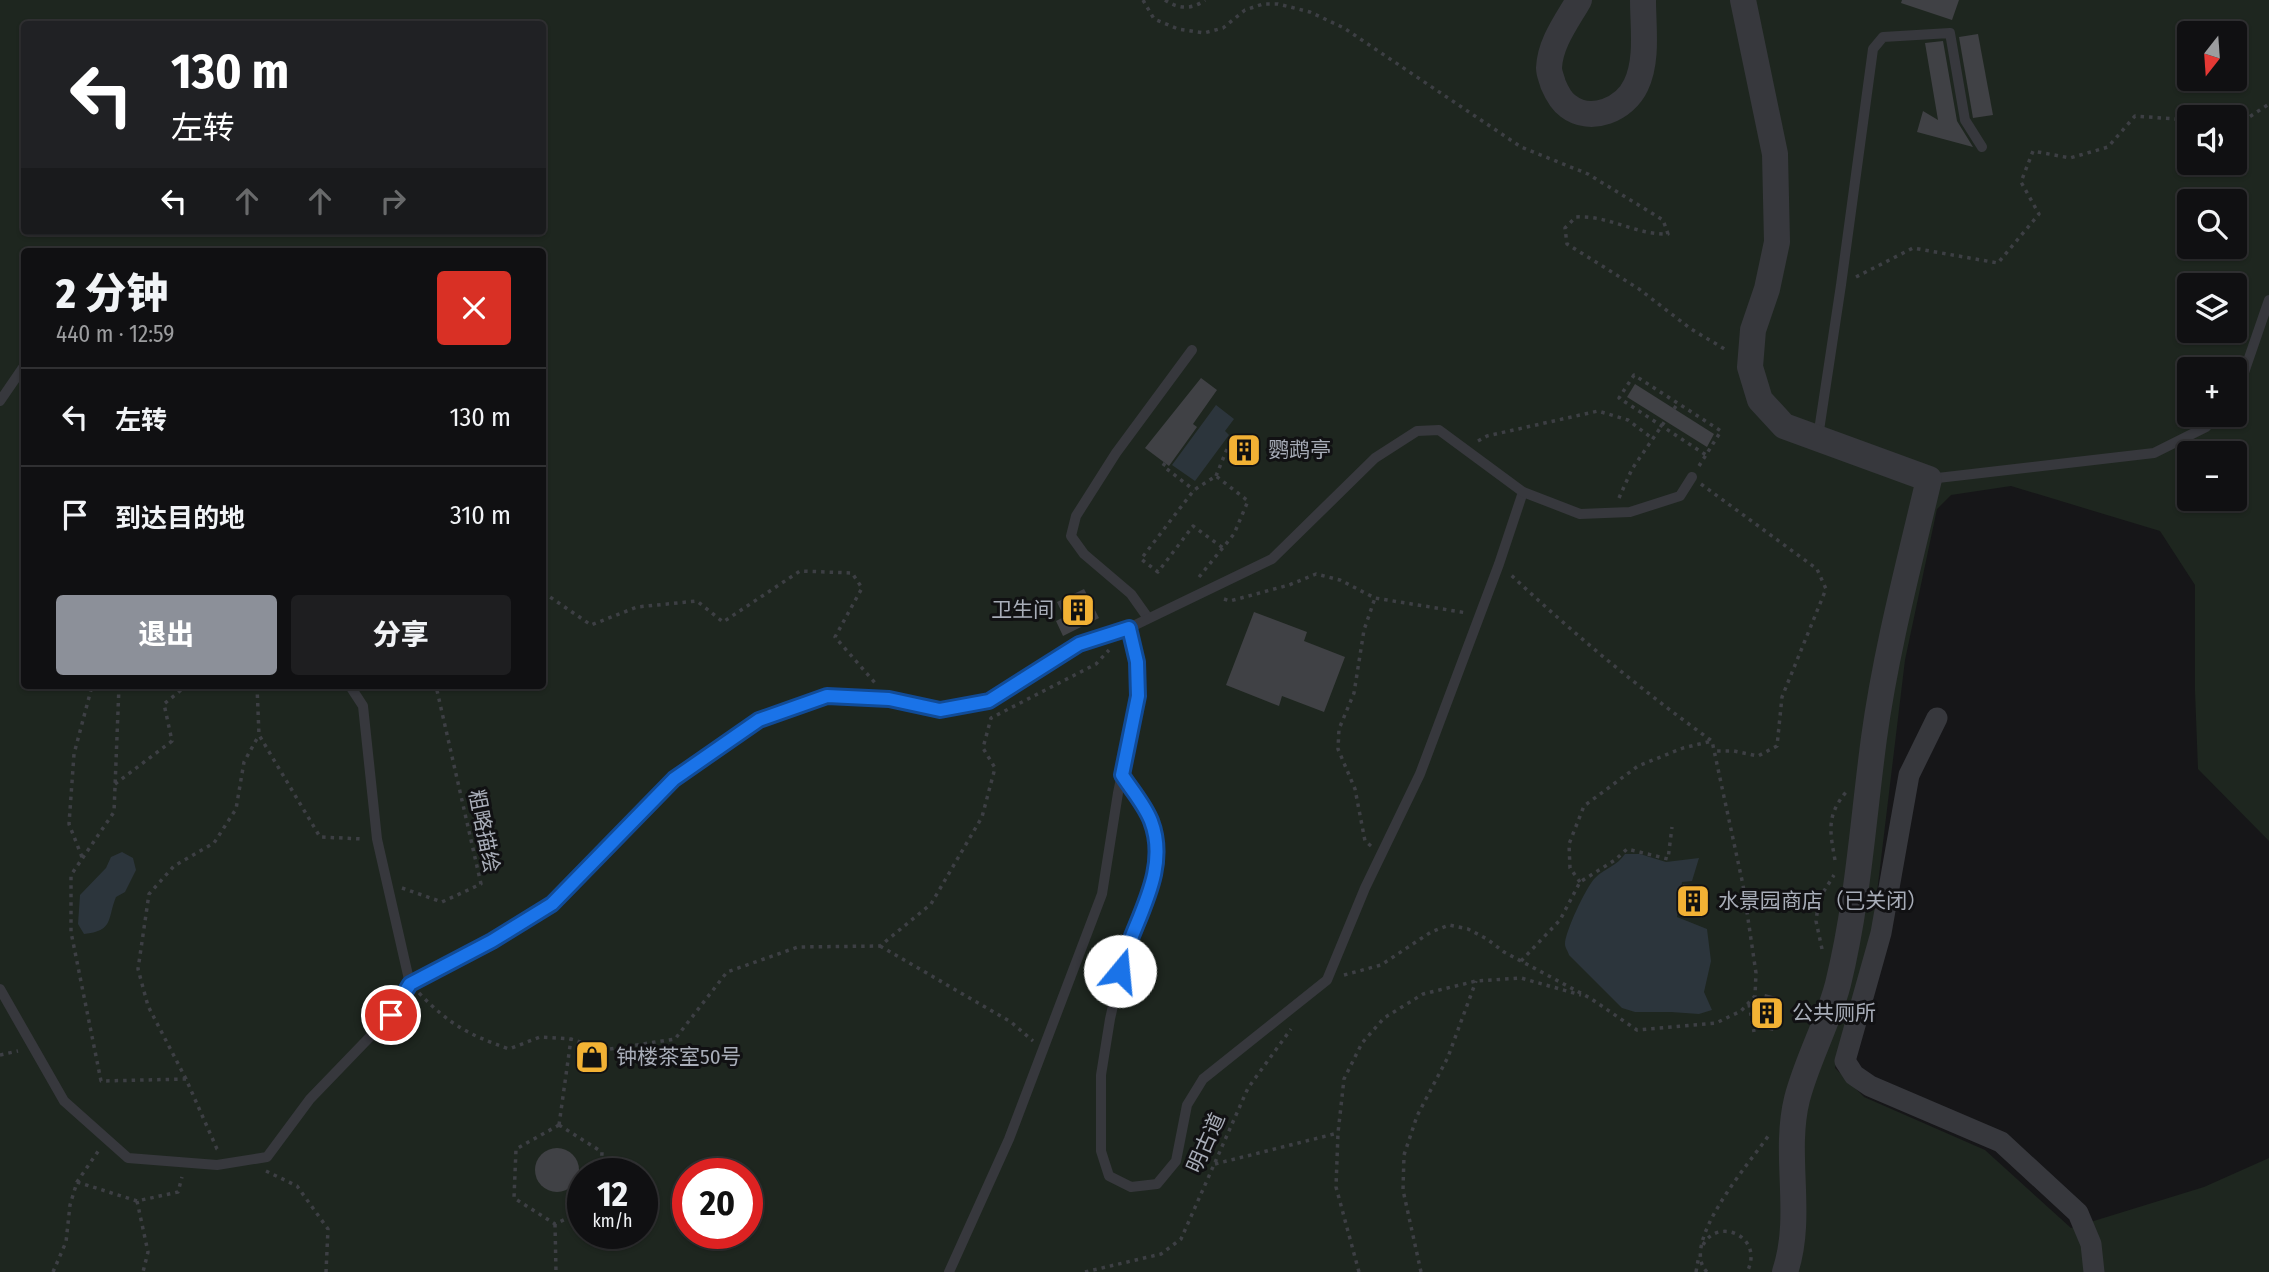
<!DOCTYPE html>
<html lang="zh">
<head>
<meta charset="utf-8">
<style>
  body { margin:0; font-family:"Fira Sans Condensed","Noto Sans SC",sans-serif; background:#1e1e20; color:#f1f3f6; height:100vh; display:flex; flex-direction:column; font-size:26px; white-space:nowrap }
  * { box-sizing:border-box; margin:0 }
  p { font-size:23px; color:#9c9d9f }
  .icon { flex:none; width:38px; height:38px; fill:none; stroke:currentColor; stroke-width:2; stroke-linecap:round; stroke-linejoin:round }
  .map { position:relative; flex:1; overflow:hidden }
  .drawer { position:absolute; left:21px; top:248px; width:525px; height:441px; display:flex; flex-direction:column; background:#101012; border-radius:7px; box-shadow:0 2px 5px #0004,0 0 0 2px #303032 }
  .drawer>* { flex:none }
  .guide { position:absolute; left:21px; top:21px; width:525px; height:214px; border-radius:7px; box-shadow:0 2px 5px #0004,0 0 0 2px #303032; background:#202124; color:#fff; overflow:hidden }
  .needle { width:46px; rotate:197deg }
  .fabs { position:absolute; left:2177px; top:21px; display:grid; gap:14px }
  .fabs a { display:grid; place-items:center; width:70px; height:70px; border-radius:7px; background:#101012; box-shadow:0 2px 5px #0004,0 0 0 2px #303032; font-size:35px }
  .speed { position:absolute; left:567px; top:1158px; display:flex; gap:14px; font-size:35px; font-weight:700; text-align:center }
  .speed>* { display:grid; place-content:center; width:91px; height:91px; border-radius:50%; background:#101012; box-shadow:0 2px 5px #0004,0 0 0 2px #303032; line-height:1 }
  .speed small { font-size:18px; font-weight:400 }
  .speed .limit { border:10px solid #d22; background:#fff; color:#111 }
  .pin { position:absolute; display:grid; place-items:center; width:60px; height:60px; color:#fff; margin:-30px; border:4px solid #fff; border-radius:50%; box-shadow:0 2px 7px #0007 }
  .me { position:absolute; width:77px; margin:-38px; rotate:17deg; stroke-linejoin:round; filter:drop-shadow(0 0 5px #0008) }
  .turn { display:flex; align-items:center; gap:24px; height:147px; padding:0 35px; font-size:32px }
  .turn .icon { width:91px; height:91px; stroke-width:2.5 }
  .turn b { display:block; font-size:49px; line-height:60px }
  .lanes { display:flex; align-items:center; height:66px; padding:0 35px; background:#0003; justify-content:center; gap:35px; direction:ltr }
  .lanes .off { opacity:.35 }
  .round { display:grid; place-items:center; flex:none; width:74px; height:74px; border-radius:7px; background:#1e1e20 }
  .head { display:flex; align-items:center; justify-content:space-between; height:119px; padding:0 35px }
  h1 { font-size:42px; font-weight:800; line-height:52px }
  .cta { display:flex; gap:14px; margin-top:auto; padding:14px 35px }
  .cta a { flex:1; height:80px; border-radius:7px; background:#8c9099; color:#fff; font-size:28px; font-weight:800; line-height:80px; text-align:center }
  .cta a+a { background:#1e1e20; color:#f1f3f6 }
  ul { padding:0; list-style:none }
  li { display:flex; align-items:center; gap:21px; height:98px; padding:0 35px; border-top:2px solid #303032 }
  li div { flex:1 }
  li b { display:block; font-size:26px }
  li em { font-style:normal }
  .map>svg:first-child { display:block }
  .green { fill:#1e261f; fill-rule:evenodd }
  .water { fill:#2c353c }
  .building { fill:#404145 }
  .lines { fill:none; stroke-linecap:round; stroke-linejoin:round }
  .path { stroke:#3d3f44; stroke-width:3.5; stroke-dasharray:3.5 5; stroke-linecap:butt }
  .service { stroke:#37383d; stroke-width:10 }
  .minor { stroke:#37383d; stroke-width:21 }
  .tertiary { stroke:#37383d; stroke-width:26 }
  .route-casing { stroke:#114b97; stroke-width:18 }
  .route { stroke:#1a73e8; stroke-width:12 }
  .labels { text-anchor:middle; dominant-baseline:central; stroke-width:6; stroke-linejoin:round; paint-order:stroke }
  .poi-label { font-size:21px; fill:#a8adb8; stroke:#111113; text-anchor:start }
  .street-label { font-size:21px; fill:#a8adb8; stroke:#111113 }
</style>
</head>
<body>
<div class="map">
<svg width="2269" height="1272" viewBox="0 0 2269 1272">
  <rect width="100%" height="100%" fill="#161618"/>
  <path class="green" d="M0 0H2269V841L2198 769 2195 691V585L2160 531 2011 486 1951 495 1937 509 1905 660 1872 934 1835 1068 1864 1097 1985 1150 2071 1228 2204 1187 2269 1158V1272H0ZM24 24H542V231H24ZM2189 33H2235V79H2189ZM2189 117H2235V163H2189ZM2189 201H2235V247H2189ZM24 252H542V686H24ZM2189 285H2235V331H2189ZM2189 369H2235V415H2189ZM2189 453H2235V499H2189ZM583 1174H642V1234H583ZM688 1174H747V1234H688Z"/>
  <g class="water">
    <polygon points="1216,405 1234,419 1225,431 1229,435 1195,481 1172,465"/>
    <path d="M122 852 133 858 136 870 125 892 116 897C107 919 114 931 84 934L78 924 80 895 106 868 111 857Z"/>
    <path d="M1625 854H1640L1666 862 1699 858 1692 881 1682 882 1677 917 1707 929 1711 961 1704 992 1712 1010 1699 1014 1671 1012H1635L1622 1008 1569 955C1568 951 1565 948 1565 944 1565 932 1586 887 1595 878 1605 868 1617 866 1625 854Z"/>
  </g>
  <g class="building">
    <polygon points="1902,0 1959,0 1952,20 1901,3"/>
    <polygon points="1978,34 1993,115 1973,118 1959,37"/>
    <polygon points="1943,41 1957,121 1973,147 1917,132 1923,111 1938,120 1925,43"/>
    <polygon points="1201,378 1217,390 1193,424 1197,427 1169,466 1145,448"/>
    <polygon points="1635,384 1714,434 1707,447 1627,397"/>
    <polygon points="1084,589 1099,618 1063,636 1056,621 1064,617 1057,602"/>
    <polygon points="1254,612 1307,632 1304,641 1345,657 1324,712 1282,696 1279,706 1226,685"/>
    <polygon points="1683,884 1705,886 1702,918 1680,916"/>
    <polygon points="1765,994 1780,998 1773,1031 1757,1027"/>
    <circle cx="557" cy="1170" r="22"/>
  </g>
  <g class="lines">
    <g class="path">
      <path d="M1143 0 1154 19 1178 29 1204 33 1223 28 1245 10 1263 4H1278L1310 12 1344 28 1521 147 1588 174 1663 220 1668 234C1635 235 1609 215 1576 217L1565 228 1567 244 1639 289 1691 329 1728 351"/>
      <path d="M1165 0C1178 9 1192 10 1205 0"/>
      <polyline points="2235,123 2240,123 2269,104"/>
      <polyline points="1856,277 1913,248 1998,263 2039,214 2021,182 2033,151 2070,158 2108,147 2135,116 2189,120"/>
      <polyline points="1674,409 1678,403"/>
      <polyline points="1478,441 1487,436 1598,411 1628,420 1653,439"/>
      <polyline points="1165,463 1163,466 1194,490"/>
      <polyline points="1699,466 1721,431 1634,375 1619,398 1706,455"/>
      <polyline points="1216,476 1227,449 1234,439"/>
      <polyline points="1701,484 1817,569 1826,589 1782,697 1777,746 1758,756 1734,751 1714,751"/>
      <polyline points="1619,498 1632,469 1665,421"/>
      <polyline points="1199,577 1234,534 1248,501 1216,476 1194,490 1141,559 1158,572 1193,526 1223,548"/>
      <polyline points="542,595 550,597 591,625 637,607 697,601 723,622 800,571 852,573 862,588 835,637 876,684"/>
      <polyline points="1224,599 1230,601 1289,585 1316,574 1340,580 1375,598 1467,613"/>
      <polyline points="119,686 114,812 71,875 71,932 101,1081 186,1079 217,1149 221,1151"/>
      <polyline points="257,686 259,735 320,837 364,839"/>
      <polyline points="115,784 172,741 164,704 186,686"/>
      <polyline points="1371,846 1365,841 1355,789 1338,749 1339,729 1354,693 1364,630 1375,598"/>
      <polyline points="82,857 69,824 74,754 92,686"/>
      <path d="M1835 860C1830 832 1826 816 1846 792"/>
      <polyline points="1580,882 1570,868 1569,844 1584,806 1638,766 1683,748 1712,741"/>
      <polyline points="402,888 442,902 481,884 436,686"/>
      <polyline points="880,946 1011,1022 1033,1041"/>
      <polyline points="1822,949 1816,921 1819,899 1834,875"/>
      <polyline points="1521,961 1560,920 1580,882 1615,860 1627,849 1668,859 1672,827"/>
      <path d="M1344 975 1381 965 1431 932 1449 925 1468 929 1487 939 1504 952 1590 998 1637 1030 1716 1023 1741 1011 1755 996 1756 973 1743 885 1712 741C1641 690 1575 635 1511 575"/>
      <path d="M419 993C450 1025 467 1034 509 1049L540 1037 571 1039 604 1050 675 1039 727 972 798 947 880 946 931 904 982 817 995 768 983 748 991 718 1096 664 1109 650"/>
      <polyline points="1749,1004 1754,1032"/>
      <polyline points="0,1055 18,1051"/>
      <polyline points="186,1079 148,1006 138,969 149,894 174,866 214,843 236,809 244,762 259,735"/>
      <polyline points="559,1125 516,1149 514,1198 555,1224 583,1211"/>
      <polyline points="559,1125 571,1039"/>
      <polyline points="559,1125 602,1152 601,1174"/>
      <polyline points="1215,1164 1338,1133"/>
      <polyline points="266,1171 297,1186 328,1229 326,1272"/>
      <polyline points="77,1182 137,1201 178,1192 182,1177"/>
      <polyline points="137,1201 148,1252 143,1272"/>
      <polyline points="555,1224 556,1272"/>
      <path d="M1703 1245C1718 1216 1765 1237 1747 1272"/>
      <polyline points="53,1272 66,1242 70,1205 77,1182 99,1150"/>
      <polyline points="1085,1272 1161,1254 1181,1239 1248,1088 1291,1029"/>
      <polyline points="1359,1272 1336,1187 1338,1133 1344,1079 1362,1043 1384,1018 1423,994 1476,981 1521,978 1581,995"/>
      <polyline points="1421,1272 1403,1190 1404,1155 1417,1116 1448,1057 1476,981"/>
      <polyline points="1696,1272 1699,1255"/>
      <path d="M1707 1272C1678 1244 1752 1160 1769 1135"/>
    </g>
    <g class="service">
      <polyline points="2235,392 2239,387 2269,300"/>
      <polyline points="0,401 24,366"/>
      <polyline points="1818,437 1841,285 1873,49 1883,37 1950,33 1965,120 1982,147"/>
      <polyline points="1929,479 2154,453 2206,427 2216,415"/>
      <polyline points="1148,618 1131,594 1084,554 1071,536 1076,516 1116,453 1192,350"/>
      <polyline points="350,686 363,706 377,839 410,984"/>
      <polyline points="1122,775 1151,820 1159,855 1143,913 1126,948 1110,1019 1101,1075 1101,1151 1109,1176 1131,1187 1157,1184 1176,1161 1187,1105 1203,1079 1327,980 1365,888 1420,774 1499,564 1523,492"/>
      <polyline points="0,989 64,1101 128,1158 217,1165 267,1157 310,1099 391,1015 410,984 492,941 552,904 675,779 759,720 827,696 889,699 941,711 989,701 1079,644 1129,628 1272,559 1375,458 1417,431 1439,430 1523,492 1580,514 1630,512 1680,496 1692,477"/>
      <polyline points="949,1272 1009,1139 1102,894 1118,793 1138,696 1137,661 1129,628"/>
    </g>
    <polyline class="minor" points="1937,718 1909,775 1881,933 1845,1061 1854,1075 1870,1086 2001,1142 2078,1213 2091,1244 2094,1272"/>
    <g class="tertiary">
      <path d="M1579 0C1567 21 1550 43 1549 68 1549 74 1552 79 1553 84 1556 91 1562 102 1568 106 1591 124 1625 109 1636 85 1648 60 1643 27 1643 0"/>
      <path d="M1743 0 1775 154 1777 242 1767 289 1753 330 1750 367 1760 400 1784 426 1929 479C1909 564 1886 650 1874 738 1863 820 1858 903 1838 984 1828 1023 1807 1060 1797 1099 1783 1156 1804 1215 1785 1272"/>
    </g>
  </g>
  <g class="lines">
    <g class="route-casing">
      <path id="route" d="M391 1015 410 984 492 941 552 904 674 779 759 720 827 696 889 699 940 710 989 701 1079 644 1129 628 1137 662 1138 696 1122 775C1131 789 1145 805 1151 821 1171 873 1132 922 1120 971"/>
    </g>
    <use href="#route" class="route"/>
  </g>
  <defs>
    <g id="building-square" transform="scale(1.75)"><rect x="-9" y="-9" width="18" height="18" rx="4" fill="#f2b134" stroke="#111113"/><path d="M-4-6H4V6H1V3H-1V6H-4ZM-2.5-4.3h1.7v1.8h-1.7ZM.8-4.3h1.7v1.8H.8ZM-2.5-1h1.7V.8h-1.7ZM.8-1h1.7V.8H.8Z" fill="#111"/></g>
    <g id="shop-square" transform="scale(1.75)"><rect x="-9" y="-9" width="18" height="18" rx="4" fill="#f2b134" stroke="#111113"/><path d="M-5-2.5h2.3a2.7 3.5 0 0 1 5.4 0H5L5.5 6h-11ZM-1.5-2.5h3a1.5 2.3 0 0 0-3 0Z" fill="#111"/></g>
  </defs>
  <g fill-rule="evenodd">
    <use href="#building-square" x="1244" y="450"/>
    <use href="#building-square" x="1078" y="610"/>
    <use href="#building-square" x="1693" y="901"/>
    <use href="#building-square" x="1767" y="1013"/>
    <use href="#shop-square" x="592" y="1057"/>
  </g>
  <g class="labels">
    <g class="poi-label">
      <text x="1268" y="450">鹦鹉亭</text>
      <text x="1054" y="610" text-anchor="end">卫生间</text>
      <text x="1718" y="901">水景园商店（已关闭）</text>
      <text x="1792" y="1013">公共厕所</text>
      <text x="616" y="1057">钟楼茶室50号</text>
    </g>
    <g class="street-label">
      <text transform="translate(484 831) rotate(79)">粗略描绘</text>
      <text transform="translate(1206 1143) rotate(-66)">明古道</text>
    </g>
  </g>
</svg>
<div class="fabs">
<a><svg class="needle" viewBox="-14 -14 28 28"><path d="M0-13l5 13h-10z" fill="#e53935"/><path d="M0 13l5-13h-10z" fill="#9c9d9f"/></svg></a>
<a><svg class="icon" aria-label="sound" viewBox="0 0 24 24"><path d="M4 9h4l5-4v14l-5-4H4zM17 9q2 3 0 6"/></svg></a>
<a><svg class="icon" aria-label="search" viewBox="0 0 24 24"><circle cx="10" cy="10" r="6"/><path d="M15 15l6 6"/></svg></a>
<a><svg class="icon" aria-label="layers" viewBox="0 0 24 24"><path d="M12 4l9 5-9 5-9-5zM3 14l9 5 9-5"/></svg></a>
<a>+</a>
<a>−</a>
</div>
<div class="speed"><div>12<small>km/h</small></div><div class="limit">20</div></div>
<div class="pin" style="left:391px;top:1015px;background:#d93025"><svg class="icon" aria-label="arrive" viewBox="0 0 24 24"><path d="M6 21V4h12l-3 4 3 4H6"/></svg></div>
<svg class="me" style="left:1120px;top:971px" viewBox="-20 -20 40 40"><circle r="19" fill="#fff"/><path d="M0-13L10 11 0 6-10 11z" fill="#1a73e8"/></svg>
<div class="guide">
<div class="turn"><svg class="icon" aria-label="left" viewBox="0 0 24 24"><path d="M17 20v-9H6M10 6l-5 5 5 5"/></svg><div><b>130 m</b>左转</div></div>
<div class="lanes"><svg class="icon" aria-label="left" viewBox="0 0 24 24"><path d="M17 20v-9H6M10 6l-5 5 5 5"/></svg><svg class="icon off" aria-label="ahead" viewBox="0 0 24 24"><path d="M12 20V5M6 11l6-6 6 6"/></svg><svg class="icon off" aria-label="ahead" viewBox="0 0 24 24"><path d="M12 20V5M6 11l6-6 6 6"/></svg><svg class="icon off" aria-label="right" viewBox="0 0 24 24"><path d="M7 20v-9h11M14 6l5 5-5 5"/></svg></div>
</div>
<section class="drawer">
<div class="head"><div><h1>2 分钟</h1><p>440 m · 12:59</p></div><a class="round" style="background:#d93025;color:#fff"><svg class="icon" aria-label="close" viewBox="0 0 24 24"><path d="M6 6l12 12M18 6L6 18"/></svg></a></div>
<ul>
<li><svg class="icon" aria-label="left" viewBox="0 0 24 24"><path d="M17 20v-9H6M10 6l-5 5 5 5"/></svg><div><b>左转</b></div><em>130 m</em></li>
<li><svg class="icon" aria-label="arrive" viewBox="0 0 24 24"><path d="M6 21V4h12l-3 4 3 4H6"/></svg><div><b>到达目的地</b></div><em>310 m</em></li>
</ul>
<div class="cta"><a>退出</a><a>分享</a></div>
</section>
</div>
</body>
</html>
